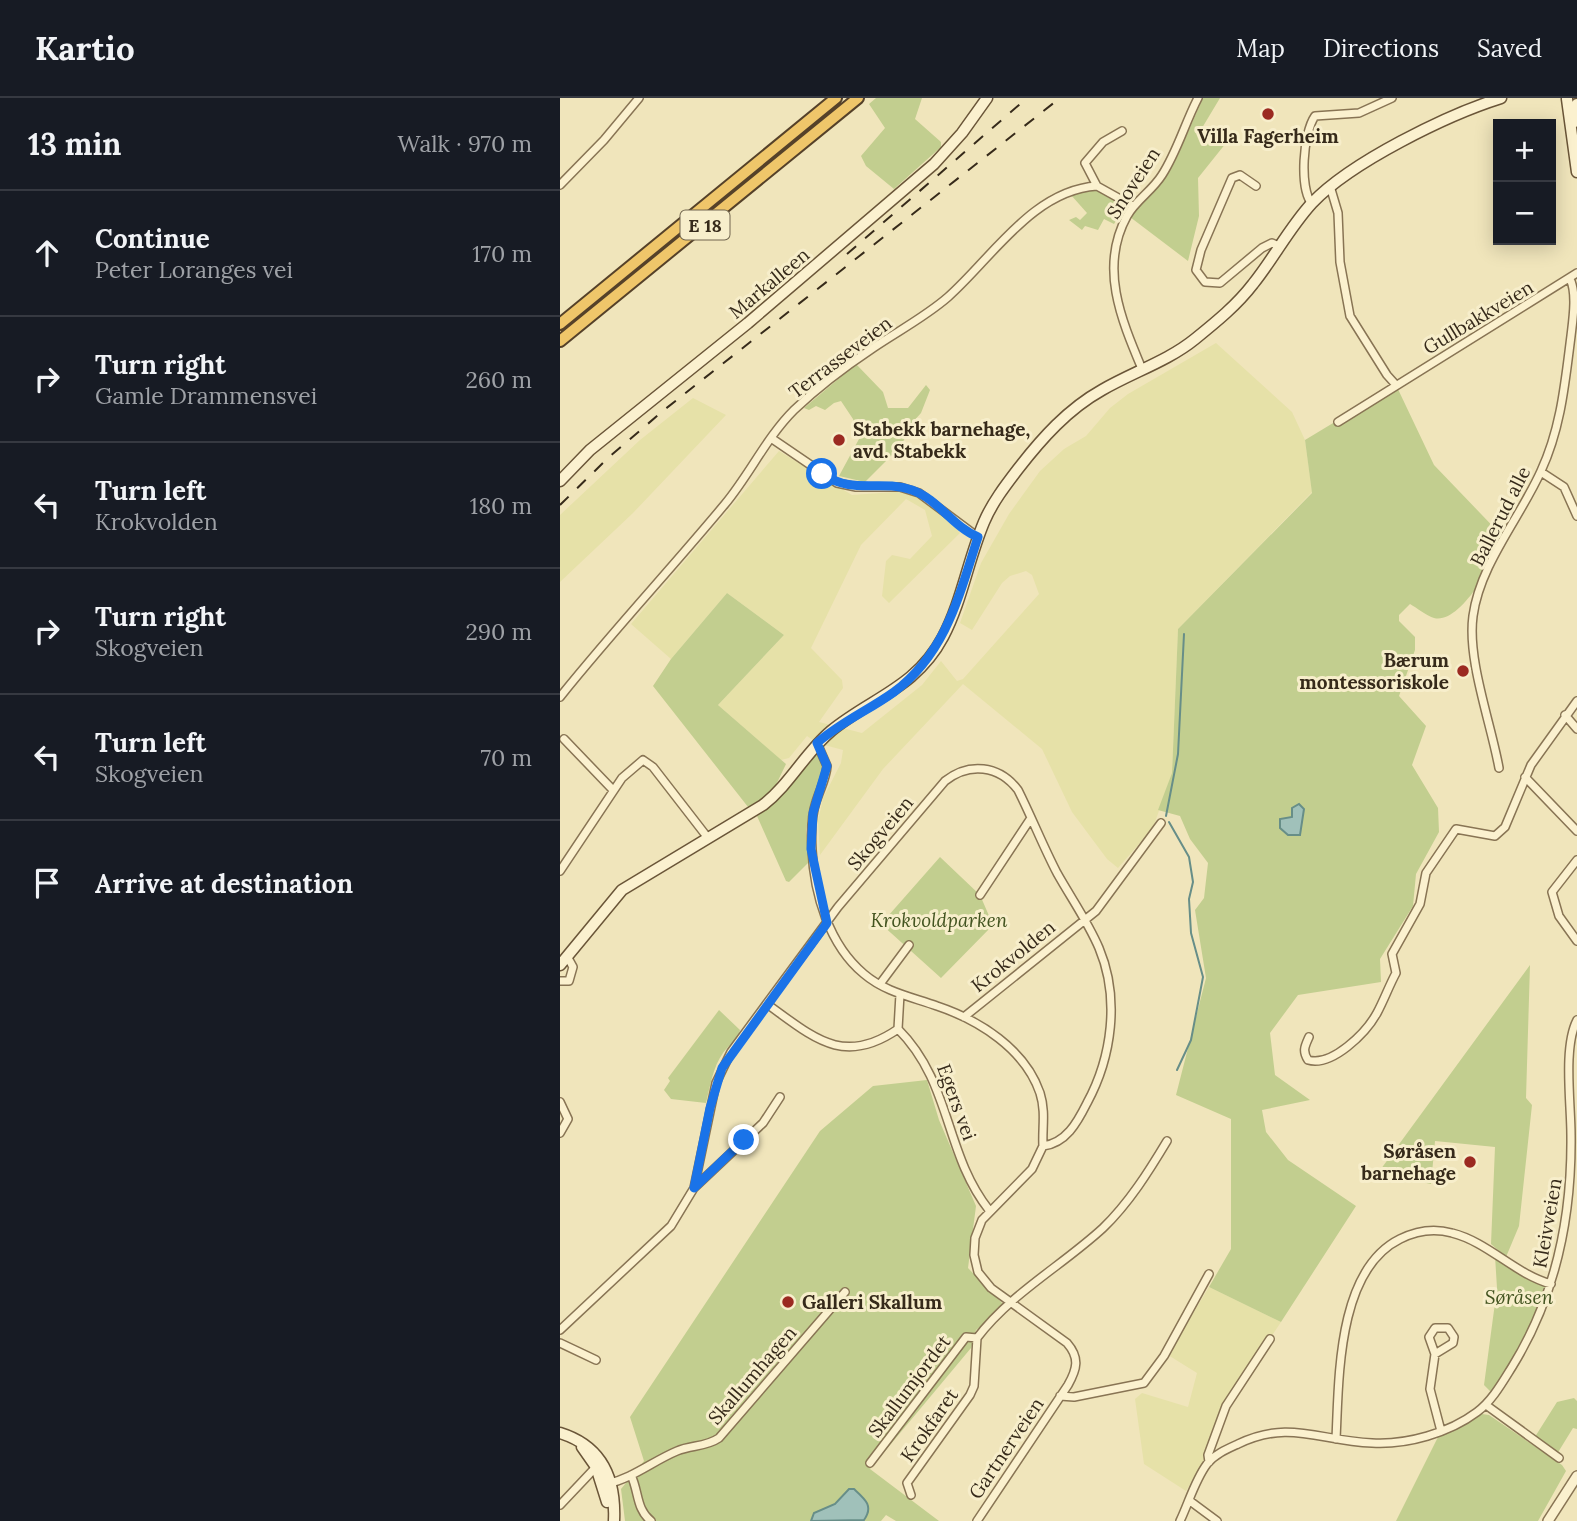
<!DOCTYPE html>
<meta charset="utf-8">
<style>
body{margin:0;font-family:Lora,serif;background:#20242c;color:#f1f3f6}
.controls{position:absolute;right:21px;top:21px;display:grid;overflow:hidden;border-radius:0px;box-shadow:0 4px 18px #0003}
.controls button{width:63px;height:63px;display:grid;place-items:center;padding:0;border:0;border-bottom:2px solid #363941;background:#171b24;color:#f1f3f6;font:35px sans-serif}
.stop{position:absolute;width:21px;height:21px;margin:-16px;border:5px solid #1a73e8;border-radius:50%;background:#fff}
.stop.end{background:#1a73e8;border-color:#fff;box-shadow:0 2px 7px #0008}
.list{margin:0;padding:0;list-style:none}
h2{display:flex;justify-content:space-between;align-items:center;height:91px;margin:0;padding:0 28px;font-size:30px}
h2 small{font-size:23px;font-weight:400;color:#9ea1a6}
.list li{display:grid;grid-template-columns:46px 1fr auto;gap:21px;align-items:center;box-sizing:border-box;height:126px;padding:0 28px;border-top:2px solid #363941}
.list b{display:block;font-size:26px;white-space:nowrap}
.list p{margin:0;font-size:23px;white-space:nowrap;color:#9ea1a6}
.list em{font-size:23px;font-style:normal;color:#9ea1a6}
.icon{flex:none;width:38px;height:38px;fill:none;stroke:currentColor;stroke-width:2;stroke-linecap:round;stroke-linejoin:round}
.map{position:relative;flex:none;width:1017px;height:1423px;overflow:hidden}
header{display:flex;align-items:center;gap:42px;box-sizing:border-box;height:98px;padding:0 35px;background:#171b24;border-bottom:2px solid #363941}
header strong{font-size:33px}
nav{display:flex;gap:38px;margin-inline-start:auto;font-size:24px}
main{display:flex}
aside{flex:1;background:#171b24}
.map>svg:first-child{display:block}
.farmland{fill:#e6e1a8}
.green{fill:#c2ce8f}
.water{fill:#a0c1ba;stroke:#678e88;stroke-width:2}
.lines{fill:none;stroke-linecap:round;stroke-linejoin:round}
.stream{stroke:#678e88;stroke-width:2}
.minor-casing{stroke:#887454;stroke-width:10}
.tertiary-casing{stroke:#887454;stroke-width:12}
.secondary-casing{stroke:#6a5538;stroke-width:13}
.trunk-casing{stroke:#554129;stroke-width:14}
.minor{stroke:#fbf1cf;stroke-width:7}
.tertiary{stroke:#fbf1cf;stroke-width:9}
.secondary{stroke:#fbf1cf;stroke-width:10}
.trunk{stroke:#efc66a;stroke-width:10}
.rail{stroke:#362a1a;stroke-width:2;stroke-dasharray:12 12;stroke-linecap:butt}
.route{stroke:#1a73e8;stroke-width:9}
.poi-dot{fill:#9b2a21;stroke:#f7eecb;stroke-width:2.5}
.labels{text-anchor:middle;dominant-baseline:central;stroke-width:6;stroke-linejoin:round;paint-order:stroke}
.shield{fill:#f7eecb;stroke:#70654f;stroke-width:2}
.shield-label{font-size:18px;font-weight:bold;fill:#362a1a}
.poi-label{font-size:19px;font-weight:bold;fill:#362a1a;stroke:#f7eecb;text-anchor:start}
.street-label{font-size:19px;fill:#362a1a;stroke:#f7eecb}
.park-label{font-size:19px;font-style:italic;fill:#435420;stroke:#f7eecb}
</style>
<header>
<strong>Kartio</strong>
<nav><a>Map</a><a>Directions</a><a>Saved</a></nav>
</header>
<main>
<aside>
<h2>13 min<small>Walk · 970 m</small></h2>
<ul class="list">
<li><svg class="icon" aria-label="ahead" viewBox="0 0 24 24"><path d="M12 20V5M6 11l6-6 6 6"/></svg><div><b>Continue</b><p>Peter Loranges vei</p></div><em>170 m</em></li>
<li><svg class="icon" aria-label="right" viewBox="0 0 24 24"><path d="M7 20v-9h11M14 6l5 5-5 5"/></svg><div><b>Turn right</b><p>Gamle Drammensvei</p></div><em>260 m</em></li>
<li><svg class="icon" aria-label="left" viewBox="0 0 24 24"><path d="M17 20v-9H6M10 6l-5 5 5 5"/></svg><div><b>Turn left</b><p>Krokvolden</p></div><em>180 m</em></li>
<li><svg class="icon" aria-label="right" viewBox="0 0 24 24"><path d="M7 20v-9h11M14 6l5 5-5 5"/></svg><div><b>Turn right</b><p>Skogveien</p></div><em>290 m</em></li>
<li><svg class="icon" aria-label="left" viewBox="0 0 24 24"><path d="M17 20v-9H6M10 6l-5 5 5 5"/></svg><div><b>Turn left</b><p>Skogveien</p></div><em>70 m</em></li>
<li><svg class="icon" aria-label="arrive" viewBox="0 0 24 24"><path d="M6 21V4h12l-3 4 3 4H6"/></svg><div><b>Arrive at destination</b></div></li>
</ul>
</aside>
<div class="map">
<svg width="1017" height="1423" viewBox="0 0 1017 1423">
<rect width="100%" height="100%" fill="#f0e5bb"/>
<path class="farmland" d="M656,245L732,314L745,342L752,394L618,531L612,675L593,730L558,770L547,761L512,714L482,651L403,586L323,671L260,757L258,723L263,700L281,665L283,652L257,645L247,638L229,660L221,662L158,607L224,537L167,495L111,561L71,526L219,353L292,397L364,392L400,435L329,505L322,498L326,463L332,457L350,461L372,438L365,412L346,401L301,447L251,550L282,582L283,590L259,624L302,635L362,587L381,563L397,583L403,581L479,496L472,477L466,473L450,478L442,485L412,532L400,525L421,465L449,416L480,373L504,351L526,338L550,310L568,296Z
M133,300L166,317L73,415L0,484V417L80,342Z
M649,1189L721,1224L677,1290L648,1357L626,1393L584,1366L575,1301L582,1295L628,1309L637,1275L608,1257Z"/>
<path class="green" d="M316,0H362L355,21L381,44V49L334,91L306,68L301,58L325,30L309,6Z
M643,0H660L642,30L666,45L638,80L639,118L628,163L570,119L600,87L617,59Z
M527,91H539L565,108L554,126L544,121L538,132L525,128L522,132L509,122L516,119L520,122L527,115L511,97Z
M296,266L323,294L328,310H348L366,287L370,292L361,315L352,325L341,348L305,384L279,378L299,341L293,321L281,303L274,305L265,312L256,308L249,312L244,310Z
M836,287L874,367L945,441C935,461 901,527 874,520C867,518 857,510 850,506L839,517V523L855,539V552L839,598L866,628L852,667L878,710L879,734L856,776L853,808L820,861L821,884L738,897L710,935L715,977L750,1002L702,1012L706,1034L728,1062L796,1108L721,1224L649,1189L671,1151V1021L616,997L646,880L635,812L644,800L648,765L630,741L620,718L598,712L612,675L618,531L752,395L745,342Z
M167,495L224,537L158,607L226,666L215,689L192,714L93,588L111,561Z
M257,645L263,670L249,712L246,732L249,764L229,784L226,783L197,718C224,698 243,677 257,645Z
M380,759L420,797L433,827L381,880L321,826Z
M970,867L966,1000L972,1007L959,1128L946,1159L931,1146L935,1049L875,1043L871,1086L818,1075Z
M159,912L180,932C178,944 169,946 163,955C153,969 150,988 146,1005L111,1001L104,992L110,983L108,980Z
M367,982L379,1022L416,1108L408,1170L446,1209L416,1232L411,1250L310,1371L379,1423H336L326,1417L321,1423H65L61,1391L84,1363L70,1319L260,1033L313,988Z
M935,1158L990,1188L969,1237L931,1294L924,1287L937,1190Z
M1014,1300L1017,1303V1331L1013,1330L997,1356L973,1342L997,1304Z
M922,1316L929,1317L1002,1367L1006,1373L978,1423H836L878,1339Z"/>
<path class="water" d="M739,706L744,711L740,737H728L720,730V721L732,719V710Z
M289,1391H294C305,1401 314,1408 304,1422L251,1423L254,1415L275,1406Z"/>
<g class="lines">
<path class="stream" d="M606,718L618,656L624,536
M609,724L629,759L633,784L629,801L631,835L643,879L631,942L617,972"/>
<g class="minor-casing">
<path id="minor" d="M0,87L44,42L79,0
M537,88L525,65L543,44L562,33
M696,88L680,77L672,80L641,152L636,172L645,184L660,185L702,150L712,145L719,148
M770,88L778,115L780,164L790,218L827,277L836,287
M752,106C739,90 743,35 755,18L799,15L832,0
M582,271C561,221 539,169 567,118C576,102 592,93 602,77C617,54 625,25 638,0
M778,324L1017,175
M211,340L277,385L296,389H340L359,395L418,439
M981,374L1004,389L1017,418
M0,599C53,533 111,471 165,406C190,376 206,340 234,312C258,289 286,268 313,250C338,233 365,219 388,199C432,160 473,92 537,88L573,108
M1005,617L1017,631
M4,641L53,692
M257,645L267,668C266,681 260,691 256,704C251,719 251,736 252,752C254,796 269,847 304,876C325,894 352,899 377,908C419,922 465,951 480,995C486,1014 482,1030 483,1048
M939,670C931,625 907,562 913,518C920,466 960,420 981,373C1001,330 1005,285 1011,238C1013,221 1017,195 1010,181
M965,679L1017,733
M1017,762L992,794L999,818L1017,843
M0,773L62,680L83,662L93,669L148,740
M420,797L471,720
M0,883H9L13,869L8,860
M320,886L349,847
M207,906C253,939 283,969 338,931
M404,919L536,813L601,725
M338,931C392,985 384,1055 429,1112
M338,931L340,896
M749,939C745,948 742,953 748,962C772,969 806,935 817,915C824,902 829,888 836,875L832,856L860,806L866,775L896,731L935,738L945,729L971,667L1017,603
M0,1004L8,1021L0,1035
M135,1089L203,1025L220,999
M0,1232L111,1128L134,1090L156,985L171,954L278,809L385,683C409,664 439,667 458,692C472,720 483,748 497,775C511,800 528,824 539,850C560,900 552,959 527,1005C517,1025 506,1045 483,1048L472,1071L422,1122L415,1140L414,1157L418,1174L431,1190L507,1245C520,1260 517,1271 508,1287L417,1423
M0,1245L36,1262
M875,1256L893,1245L894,1239L888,1230H875L869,1239L875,1256L870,1291L881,1333
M500,1298L514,1299L584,1285L604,1258L649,1176
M926,1307L999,1360
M776,1341C779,1281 777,1172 840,1141C856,1133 874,1130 892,1135C928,1144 955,1176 991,1186
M649,1364L648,1357L666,1308L710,1241
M310,1365L406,1239L417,1240
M71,1377C79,1394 76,1411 91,1423
M47,1386C73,1380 93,1363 117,1353C131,1347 146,1349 159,1340L285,1194
M351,1397L347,1385L410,1297L414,1288L417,1240C450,1196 503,1167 543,1130C569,1105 589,1073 607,1043
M630,1403L657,1423
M0,1407L36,1369
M620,1423C629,1404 635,1382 647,1366C655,1356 667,1351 678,1346C730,1321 759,1343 812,1345C847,1347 889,1335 917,1314C932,1303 942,1285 952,1269C996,1198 1012,1119 1011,1037C1011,1005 1003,949 1017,922"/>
</g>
<g class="tertiary-casing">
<path id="tertiary" d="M988,1423L1017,1378"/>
</g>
<g class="secondary-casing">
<path id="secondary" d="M1007,1L1017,74
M1013,25L1017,6
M0,383L30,352L188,225L374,66L402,35L427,0
M0,867L62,792L203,707C230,686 245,655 271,633C311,600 356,590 383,539C402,503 408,462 424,424C432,405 445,388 458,371C482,340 508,311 542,292C573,274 608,263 635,241C656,224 677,207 693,186C714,160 729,130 752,105C791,64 887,17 941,0
M0,1335C42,1348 56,1380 54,1423
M22,1349L36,1369L47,1404"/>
</g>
<g class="trunk-casing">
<path id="trunk" d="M0,226L276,0
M0,243L298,0"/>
</g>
<use href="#minor" class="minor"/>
<use href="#tertiary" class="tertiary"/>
<use href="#secondary" class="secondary"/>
<use href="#trunk" class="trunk"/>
<path class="rail" d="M287,156L467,0
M0,407L48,360L104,312L500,0"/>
</g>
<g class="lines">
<path class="route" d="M184,1042L134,1090L150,1010L162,970L267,825L251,751L253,715L267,668L257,645C281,624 309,612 334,594C386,555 399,498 418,439C393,429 378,401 352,392C319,381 294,397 262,376"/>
</g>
<g class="poi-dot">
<circle cx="708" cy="16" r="7"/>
<circle cx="279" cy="342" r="7"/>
<circle cx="903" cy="573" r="7"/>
<circle cx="910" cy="1064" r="7"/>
<circle cx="228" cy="1204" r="7"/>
</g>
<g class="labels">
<rect class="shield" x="120.5" y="112.5" width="49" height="29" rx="5"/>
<g class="shield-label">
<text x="145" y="127">E 18</text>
</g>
<g class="poi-label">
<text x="708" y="38" text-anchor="middle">Villa Fagerheim</text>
<text x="293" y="331">Stabekk barnehage,<tspan x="293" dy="22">avd. Stabekk</tspan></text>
<text x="889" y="562" text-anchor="end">Bærum<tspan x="889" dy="22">montessoriskole</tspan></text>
<text x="896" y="1053" text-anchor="end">Søråsen<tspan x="896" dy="22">barnehage</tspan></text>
<text x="242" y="1204">Galleri Skallum</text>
</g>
<g class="street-label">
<text transform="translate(573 85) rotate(-57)">Snoveien</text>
<text transform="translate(209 185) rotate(-40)">Markalleen</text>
<text transform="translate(918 219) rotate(-31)">Gullbakkveien</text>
<text transform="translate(280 259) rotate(-37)">Terrasseveien</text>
<text transform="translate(940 418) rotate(-63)">Ballerud alle</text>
<text transform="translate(320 735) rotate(-50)">Skogveien</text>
<text transform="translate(453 858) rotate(-39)">Krokvolden</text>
<text transform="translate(397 1004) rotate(70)">Egers vei</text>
<text transform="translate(987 1125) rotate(-80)">Kleivveien</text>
<text transform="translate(192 1277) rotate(-49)">Skallumhagen</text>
<text transform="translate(349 1288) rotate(-53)">Skallumjordet</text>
<text transform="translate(369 1327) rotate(-55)">Krokfaret</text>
<text transform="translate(446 1350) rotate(-56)">Gartnerveien</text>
</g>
<g class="park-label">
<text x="379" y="822">Krokvoldparken</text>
<text x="959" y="1199">Søråsen</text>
</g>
</g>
</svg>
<div class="controls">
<button>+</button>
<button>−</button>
</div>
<div class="stop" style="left:262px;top:376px"></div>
<div class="stop end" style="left:184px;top:1042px"></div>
</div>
</main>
